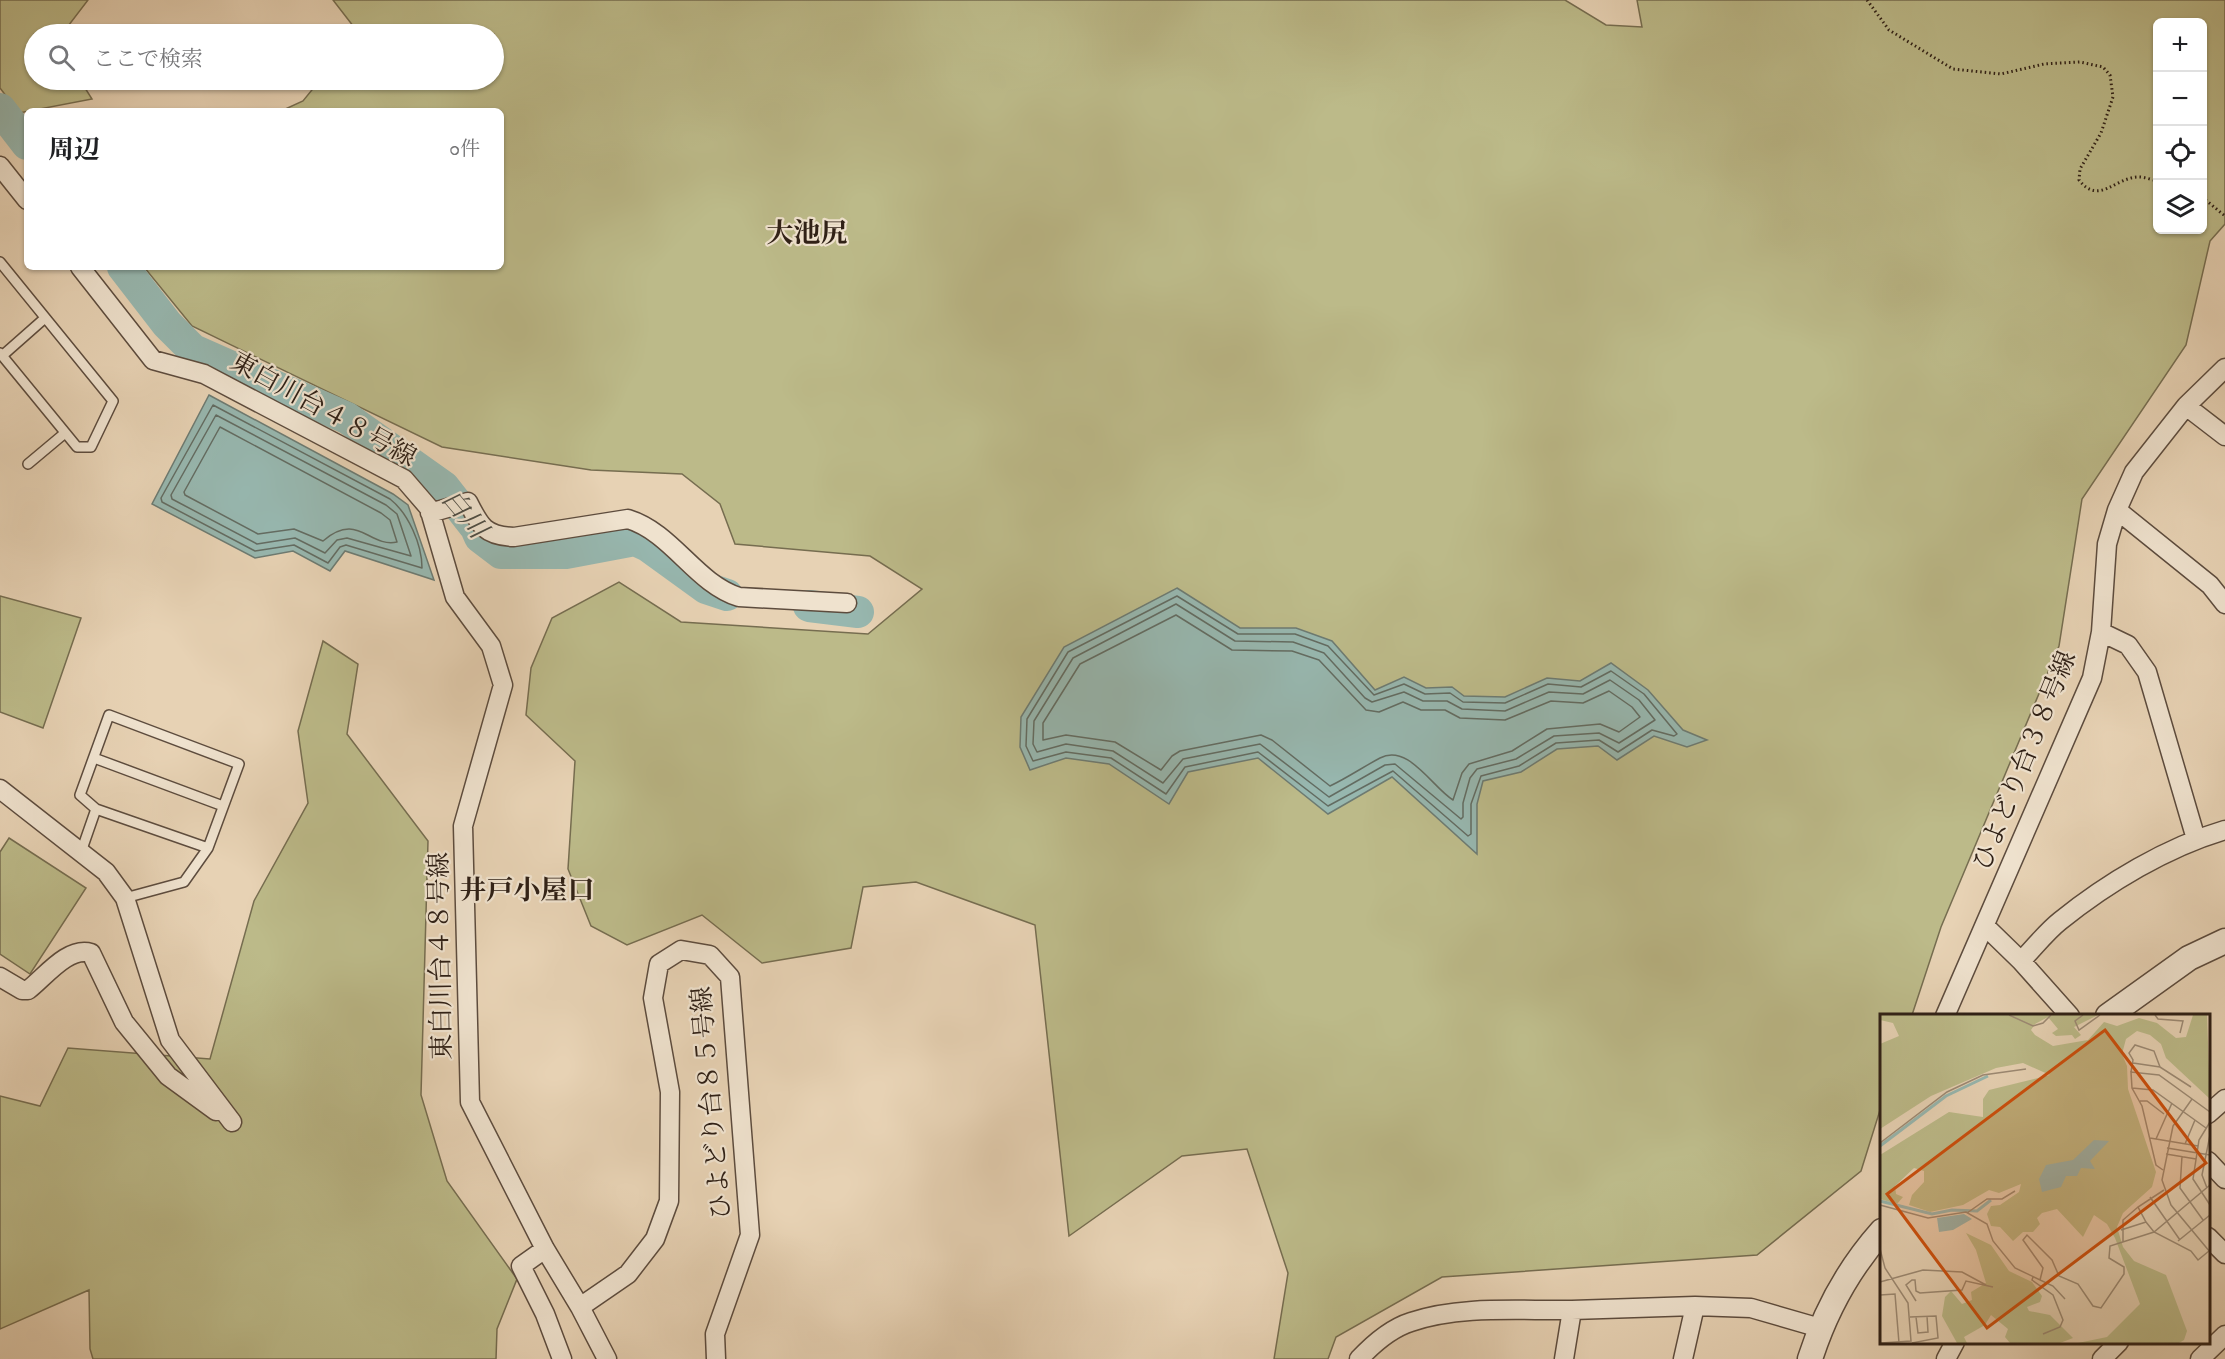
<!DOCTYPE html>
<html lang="ja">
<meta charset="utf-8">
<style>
body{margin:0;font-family:"IM FELL DW Pica","Noto Serif JP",serif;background:#f2f2f2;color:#202124}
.controls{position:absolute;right:18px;top:18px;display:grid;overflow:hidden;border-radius:9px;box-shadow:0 2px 4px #0004}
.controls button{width:54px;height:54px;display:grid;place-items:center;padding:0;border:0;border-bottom:2px solid #e0e0e0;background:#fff;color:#202124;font:30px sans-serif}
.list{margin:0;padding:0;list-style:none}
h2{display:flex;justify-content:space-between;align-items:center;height:78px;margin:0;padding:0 24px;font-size:26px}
h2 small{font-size:20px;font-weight:400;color:#757577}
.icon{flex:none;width:33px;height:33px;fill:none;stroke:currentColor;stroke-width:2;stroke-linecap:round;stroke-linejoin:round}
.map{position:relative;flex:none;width:2225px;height:1359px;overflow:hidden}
.search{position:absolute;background:#fff;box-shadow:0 2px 4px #0004;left:24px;top:24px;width:480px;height:66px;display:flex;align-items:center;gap:15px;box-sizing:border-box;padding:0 21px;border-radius:33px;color:#757577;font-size:22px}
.panel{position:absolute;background:#fff;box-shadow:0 2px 4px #0004;left:24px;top:108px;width:480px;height:162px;border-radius:9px}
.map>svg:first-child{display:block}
.green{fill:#bcba89;stroke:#766d50;stroke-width:1.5;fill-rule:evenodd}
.water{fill:#97b7af;stroke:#6d7b72;stroke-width:1.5}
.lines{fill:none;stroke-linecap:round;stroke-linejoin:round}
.shore{stroke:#636c62;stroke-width:1.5}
.river{stroke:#97b7af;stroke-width:32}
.service-casing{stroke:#5d4c3e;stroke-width:12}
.minor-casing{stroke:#5d4c3e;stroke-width:21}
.tertiary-casing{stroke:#5d4c3e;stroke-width:27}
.path{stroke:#2f2016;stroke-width:3;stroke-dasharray:1.5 3;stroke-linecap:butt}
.service{stroke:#efe2ce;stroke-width:9}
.minor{stroke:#efe2ce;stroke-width:18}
.tertiary{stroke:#efe2ce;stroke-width:24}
.labels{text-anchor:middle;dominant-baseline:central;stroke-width:4.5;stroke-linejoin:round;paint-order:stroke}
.street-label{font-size:26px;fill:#2f2016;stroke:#efe2ce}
.neighbourhood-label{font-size:27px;font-weight:bold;fill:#2f2016;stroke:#efe2ce}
.water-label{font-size:27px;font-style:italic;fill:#4e4d44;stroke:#efe2ce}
.inset-river{fill:none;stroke:#97b7af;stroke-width:3}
.inset-road{fill:none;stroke:#9d8b75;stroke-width:1.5}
.view{fill:#cc500e;fill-opacity:0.15;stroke:#cc500e;stroke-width:3}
.inset-edge{fill:none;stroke:#2f2016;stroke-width:3}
</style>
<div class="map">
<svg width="2225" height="1359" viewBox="0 0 2225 1359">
<rect width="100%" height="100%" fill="#e7d2b4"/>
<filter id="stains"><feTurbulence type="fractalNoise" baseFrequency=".00333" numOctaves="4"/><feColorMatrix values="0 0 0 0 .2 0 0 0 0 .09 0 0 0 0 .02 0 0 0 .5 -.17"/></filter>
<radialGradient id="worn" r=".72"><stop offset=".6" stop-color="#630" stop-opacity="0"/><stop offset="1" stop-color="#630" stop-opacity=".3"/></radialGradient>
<path class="green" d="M0,0H88L62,34H34V80H80L92,99L19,113L0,88Z
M333,0H1565L1606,25L1642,27L1637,0H2225V224L2210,241L2186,345L2082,499L2059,646L1941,927L1912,1015L1882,1016L1881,1107L1861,1171L1757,1255L1442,1277L1336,1337L1328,1359H1274L1288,1273L1247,1149L1182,1156L1069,1236L1035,925L916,882L863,887L851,948L762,963L702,915L627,945L591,926L568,869L575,761L526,715L531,668L552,618L619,582L681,622L868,634L922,589L870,556L735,544L720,504L682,474L591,470L442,447L192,326L144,267H501V111H281L303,101L320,80H494V34H354L357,31ZM2158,22H2202V230H2158Z
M0,596L81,618L43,728L0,712Z
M323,641L358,664L347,734L428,841L421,1095L447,1181L517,1279L497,1329L496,1359H93L90,1349L89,1290L0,1329V1096L40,1106L68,1048L210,1059L254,901L308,803L298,731Z
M9,838L86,888L30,974L0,954V852Z"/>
<path class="water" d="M209,395L393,494L408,505L434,580L345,551L330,571L293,551L255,558L152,504Z
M1177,588L1240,628H1296L1332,641L1375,690L1404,677L1426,688L1452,687L1464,696L1505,697L1547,678L1580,681L1611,663L1648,690L1683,730L1707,740L1687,747L1654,736L1617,760L1598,746L1557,749L1521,772L1483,781L1477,804V854L1392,777L1328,814L1258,758L1188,772L1169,804L1109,764L1066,758L1030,770L1020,747L1021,717L1064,647Z"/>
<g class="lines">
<path class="shore" d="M213,405L390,499C408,513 422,544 422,568L346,545L340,547L328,563L294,545L255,551L162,502L161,498Z
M216,415L386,505L397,514L411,556L347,538L337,540L325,553L295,538L257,544L172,499L171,495Z
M220,427L381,513L390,520L397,542C369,548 358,511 323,541L294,529L258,534L185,495L184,492Z
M1177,596L1238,634H1295L1328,646L1374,695L1404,684L1425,694L1450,693L1463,702L1505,703L1548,684L1581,687L1611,671L1644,694L1677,734L1674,736L1652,730L1618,752L1599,740L1556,743L1519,766L1481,776L1471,804V834L1468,836L1393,771L1328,806L1258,752L1185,767L1166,794L1111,758L1066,752L1033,761L1026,746L1027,719L1068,652Z
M1176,604L1235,641L1293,642L1324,653L1365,698L1372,702L1404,692L1423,701H1447L1462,709L1505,711L1549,692L1583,694L1610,680L1639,700L1655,720L1619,743L1599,733L1554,736L1516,759L1477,769L1470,778L1463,803V817L1461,819L1395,764L1385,765L1329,797L1260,744L1183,759L1163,783L1113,751L1066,744L1037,752L1033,744L1034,721L1073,658Z
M1176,615L1232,650L1292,651L1319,660L1366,710L1379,712L1403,702L1421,710H1445L1460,718L1505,720L1551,701L1583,703L1609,691L1632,707L1640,717L1619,732L1600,724L1547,729L1512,751L1469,764L1462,773L1453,800C1432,787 1408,743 1380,758C1363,767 1347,778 1330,786L1272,740L1261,735L1180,751L1172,756L1161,770L1115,742L1066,735L1043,740V723L1080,664Z"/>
<path class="river" d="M0,109L27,144
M123,267L167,324L193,350L347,418L444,487L476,528L480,537L501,553H566L635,540L648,546L706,588L727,595
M809,606L858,612"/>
<g class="service-casing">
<path id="service" d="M0,262L113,401L91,447H77L0,353
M2,356L45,318
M28,464L65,433
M94,758L223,806
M81,852L96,809
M125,898L184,882L208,848L239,764L109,715L80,795L96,809L208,848"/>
</g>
<g class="minor-casing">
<path id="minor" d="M0,166L27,200
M80,267L153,360L204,374L404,479L429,508L455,597L491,646L503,685L463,826L470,1102L545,1249L580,1307L607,1359
M2186,406L2225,368
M2117,510L2210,585L2225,604
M430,513L468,502C480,526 485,536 514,537L628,519C673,533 695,583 739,597L847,603
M2101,632L2128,645L2147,672L2196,839
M0,789L106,872L125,898L170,1040L232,1122
M1985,926L2021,961L2070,1016
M2021,961C2034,948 2046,932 2060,921C2107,883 2167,847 2225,830
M0,977L22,990H28C45,977 68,946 91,953L124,1022L168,1076L216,1111
M1945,1016L2092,678L2101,632L2107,544L2117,510L2134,472L2186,406L2225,436
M2208,1114L2225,1099
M2208,1161L2225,1179
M2208,1237L2225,1254
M545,1249L521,1266L545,1314L562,1359
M580,1307L628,1274L655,1239L669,1201L670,1092L653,998L659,964L681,950L710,955L730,977L750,1235L715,1334L716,1359
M1359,1359C1373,1344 1392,1328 1411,1322C1461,1305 1521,1311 1572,1310
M1564,1359L1572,1310L1695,1306L1751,1308L1820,1328
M1683,1359L1695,1306
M1946,1359L1955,1342
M2102,1359L2119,1342
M2200,1359L2225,1335"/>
</g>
<g class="tertiary-casing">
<path id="tertiary" d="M2108,1016L2189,958L2225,941
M1810,1359C1825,1312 1849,1268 1882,1231"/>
</g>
<path class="path" d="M1867,0L1889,30L1953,69L2001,74L2044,64L2080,62L2103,67L2110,75L2113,97L2101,133L2080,169L2079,180C2099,206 2115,177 2139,177C2145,177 2152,180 2158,181
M2202,197L2225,216"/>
<use href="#service" class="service"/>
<use href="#minor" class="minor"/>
<use href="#tertiary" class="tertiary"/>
</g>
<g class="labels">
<g class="street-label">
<text transform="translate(323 410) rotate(29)">東白川台４８号線</text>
<text transform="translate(2025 761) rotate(-68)">ひよどり台３８号線</text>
<text transform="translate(441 956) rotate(-91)">東白川台４８号線</text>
<text transform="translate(712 1103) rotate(-95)">ひよどり台８５号線</text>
</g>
<g class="neighbourhood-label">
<text x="807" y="234">大池尻</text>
<text x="527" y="891">井戸小屋口</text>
</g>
<g class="water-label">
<text transform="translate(464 514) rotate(50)">白川</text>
</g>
</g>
<g transform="translate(1880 1014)">
<rect width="330" height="330" fill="#e7d2b4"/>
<path d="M0,1H218L194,13L201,21L195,25L192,21L176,22L172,19L178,15L168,3L155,10L151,16L155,21L173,32L208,26L224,8L237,12L259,4L277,9L296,24L306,23L313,1H327L330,85L286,44L281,30L270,21L257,17L246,25L242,40L247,52L248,75L276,158L272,173L243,199L237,213L243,233L254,247L286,261L307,317L304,326L299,329H198L227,323L260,290L235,224L227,210L214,201L203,223L177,195L162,199L157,204L160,210L153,218H143L133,227L120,213L111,212L107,200L111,192L120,191L139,178L141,170L119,179L109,176L83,191L50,198L29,191L32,181L44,168V157L34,154L15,172L16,180L23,183L17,190L0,185V141L69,98L103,103V85L109,76L170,61L143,49L116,54L51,82L0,115V30L19,22L13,9L0,6ZM86,219L111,231L129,257L152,268L162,282L160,288L147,293L149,297L170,301L193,324L180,329H130L125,323L128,315L111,301L105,311L84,323L87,329H77L62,302L65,283L71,277L82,290L92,286L91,278L106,269L96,236Z" fill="#bcba89"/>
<path d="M214,126L229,127L210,147L215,155L201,154L197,162H186L181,173L162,178L159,165L166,151L193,146ZM84,200L92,205L73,216L59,218L57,204Z" fill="#97b7af"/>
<path class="inset-river" d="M0,132L66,82L108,62M0,187L52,200L72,196L97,197L111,186"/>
<path class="inset-road" d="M129,1L153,12L163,9L171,1M203,1L195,7L199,16L220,1M275,1L278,5L303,7L300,19M253,49L280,53L311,73M251,58L253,46L249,39L255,31L274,37L280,53M252,74L273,76L326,114M312,85L293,112L282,166L291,191L330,238M260,87H267L284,100M330,108L319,126L313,165L330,191M270,124L318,132M276,125L292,89M0,129L67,78L103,61L146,55M305,130L315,106M287,134L330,141M286,140L316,145M302,142L300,174L323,206M283,156L276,151L262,92L252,74L251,58L279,61L330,98M327,174L322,161L330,121M284,176L258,193L266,208L274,218L311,237L318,246L329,237M270,183L300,226M0,191L48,204L86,198L107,210L113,227L135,254L173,272L185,285M87,199L107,185H122L135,177M241,216L266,208M298,227L330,201M243,228V206L258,193M0,235L5,254L28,289L31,327L1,329M153,263L152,266L173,281L183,306L180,313L163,320M160,266L163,254L143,226L147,221L172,246L179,262L198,270L213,292L221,294L244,260V253L229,244L230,232L274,218L330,171M0,268L43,256L82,258L106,271M0,281L15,280L19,329M36,287L26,271L32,266H35L36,277L40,279L82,276L86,267L113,273M30,303L56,302L58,324L32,329M36,303L38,319L48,318L47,302"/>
<path class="view" d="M225,16L326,149L107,314L7,180Z"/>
<rect width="330" height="330" class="inset-edge"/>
</g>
<rect width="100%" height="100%" filter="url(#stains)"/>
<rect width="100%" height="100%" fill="url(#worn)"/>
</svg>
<div class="controls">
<button>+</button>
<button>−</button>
<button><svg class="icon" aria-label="locate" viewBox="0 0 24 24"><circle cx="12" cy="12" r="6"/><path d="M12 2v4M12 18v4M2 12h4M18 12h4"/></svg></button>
<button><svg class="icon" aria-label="layers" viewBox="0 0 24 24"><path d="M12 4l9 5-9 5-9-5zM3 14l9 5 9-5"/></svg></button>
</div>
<div class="search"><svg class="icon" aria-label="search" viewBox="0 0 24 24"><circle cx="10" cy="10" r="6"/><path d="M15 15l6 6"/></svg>ここで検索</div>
<section class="panel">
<h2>周辺<small>0件</small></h2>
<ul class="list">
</ul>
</section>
</div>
